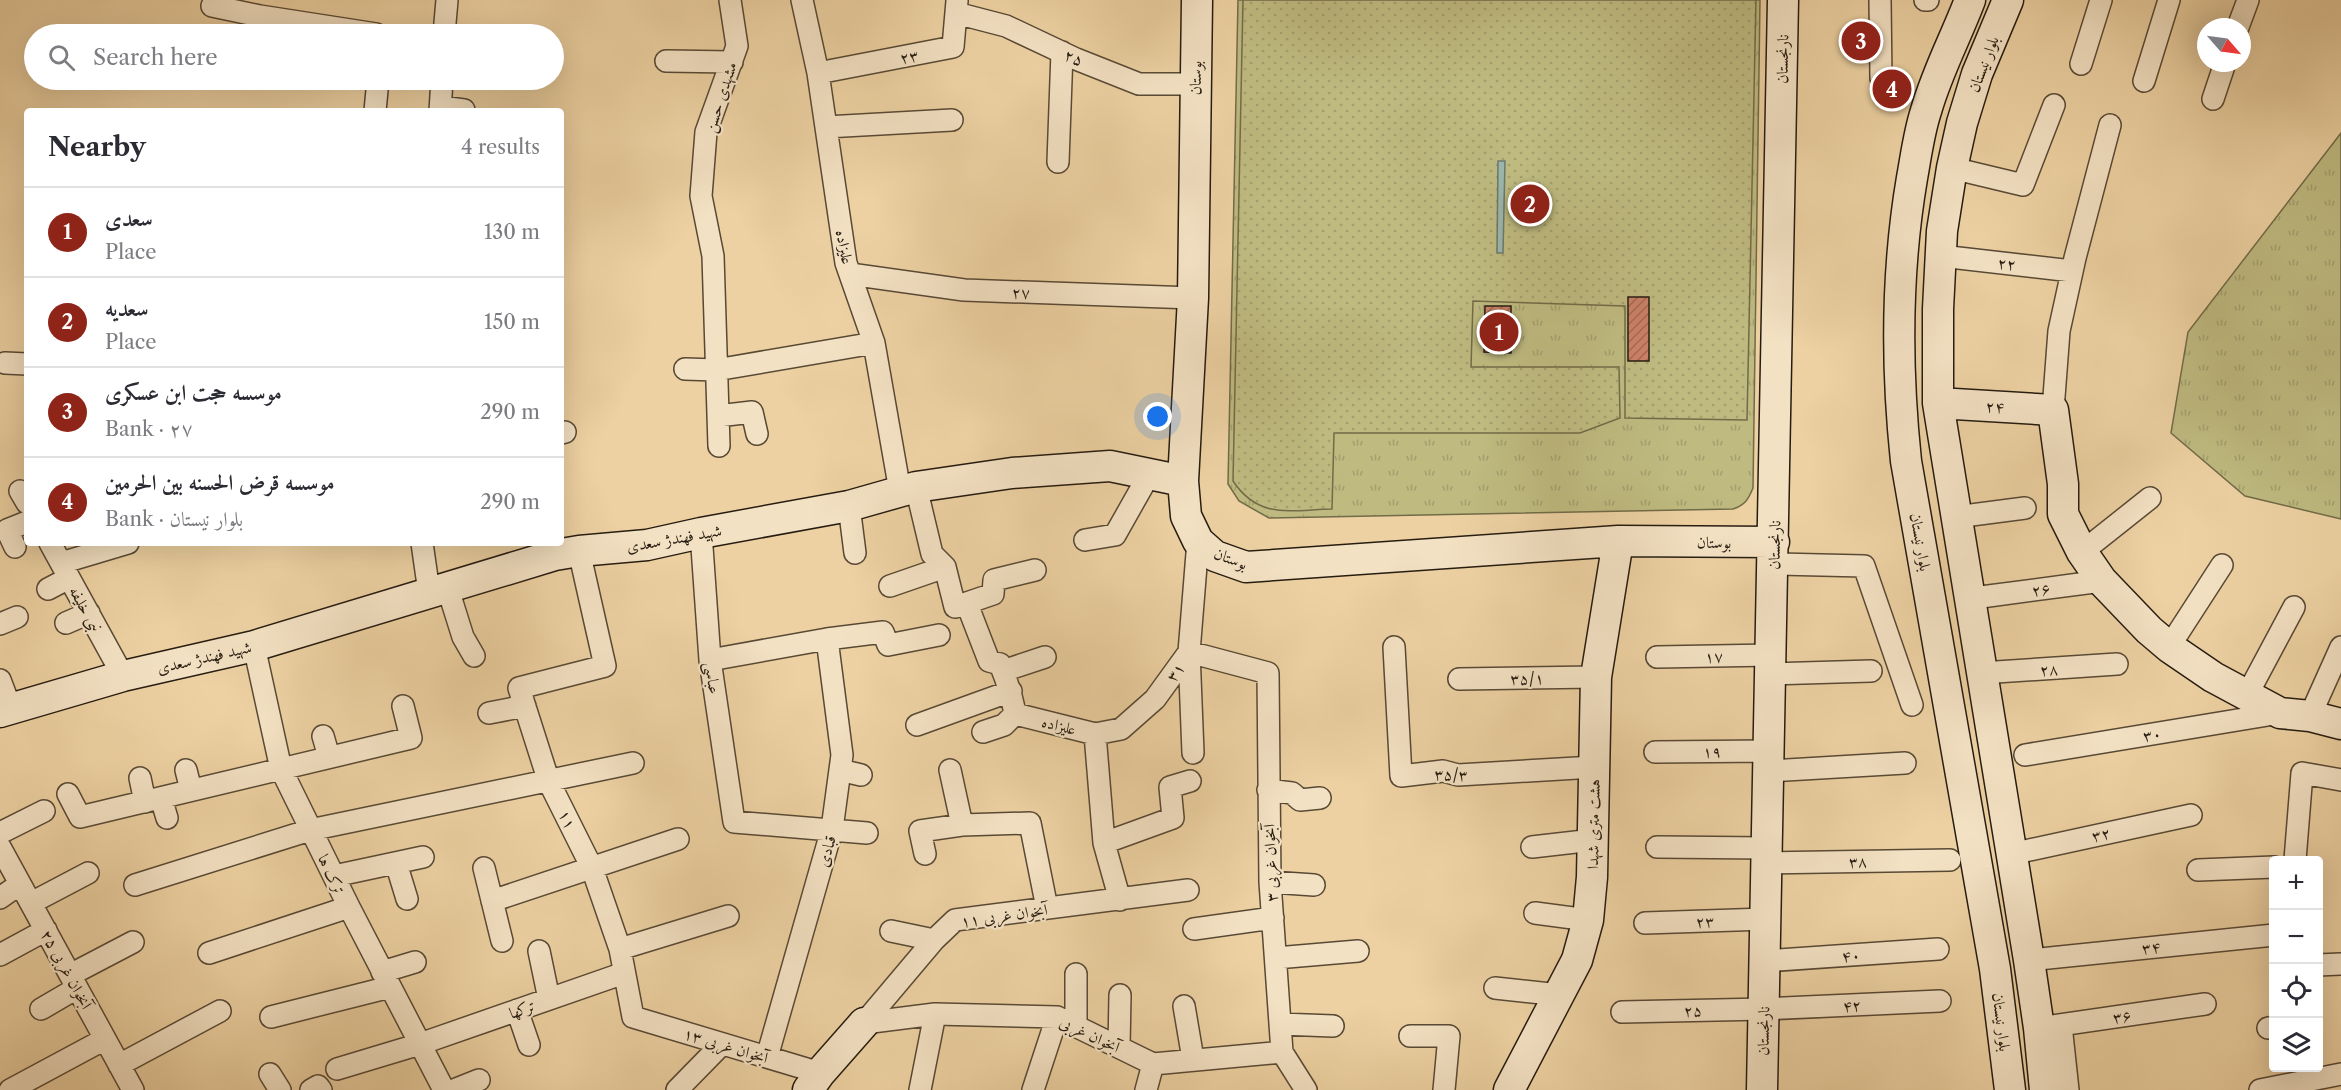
<!DOCTYPE html>
<meta charset="utf-8">
<style>
body{margin:0;font-family:"Libre Caslon Text",Amiri,serif;background:#f7f7f7;color:#2b2b33}
.controls{position:absolute;right:18px;bottom:18px;display:grid;overflow:hidden;border-radius:6px;box-shadow:0 6px 24px #0002}
.controls button{width:54px;height:54px;display:grid;place-items:center;padding:0;border:0;border-bottom:2px solid #e1e1e2;background:#fff;color:#2b2b33;font:30px sans-serif}
.compass{position:absolute;left:2197px;top:18px;width:54px;height:54px;border-radius:50%;background:#fff;box-shadow:0 6px 24px #0002;rotate:118deg}
.you{position:absolute;left:1158px;top:417px;width:21px;height:21px;margin:-15px;border:4px solid #fff;border-radius:50%;background:#1a73e8;box-shadow:0 0 0 9px #1a73e833}
.badge{display:grid;place-items:center;width:39px;height:39px;border-radius:50%;background:#8f2418;color:#fff;font-size:20px;font-weight:700}
.pin{position:absolute;translate:-50% -50%;border:3px solid #fff;box-shadow:0 2px 6px #0006}
.list{margin:0;padding:0;list-style:none}
h2{display:flex;justify-content:space-between;align-items:center;height:78px;margin:0;padding:0 24px;font-size:26px}
h2 small{font-size:20px;font-weight:400;color:#7c7c81}
.list li{display:grid;grid-template-columns:39px 1fr auto;gap:18px;align-items:center;box-sizing:border-box;height:90px;padding:0 24px;border-top:2px solid #e1e1e2}
.list b{display:block;font-size:22px;white-space:nowrap}
.list p{margin:0;font-size:20px;white-space:nowrap;color:#7c7c81}
.list em{font-size:20px;font-style:normal;color:#7c7c81}
.icon{flex:none;width:33px;height:33px;fill:none;stroke:currentColor;stroke-width:2;stroke-linecap:round;stroke-linejoin:round}
.map{position:relative;flex:none;width:2341px;height:1090px;overflow:hidden}
.search{position:absolute;background:#fff;box-shadow:0 6px 24px #0002;left:24px;top:24px;width:540px;height:66px;display:flex;align-items:center;gap:15px;box-sizing:border-box;padding:0 21px;border-radius:33px;color:#7c7c81;font-size:22px}
.panel{position:absolute;background:#fff;box-shadow:0 6px 24px #0002;left:24px;top:108px;width:540px;height:438px;border-radius:6px}
.map>svg:first-child{display:block}
.grass{fill:url(#grass-tufts);stroke:#726b48;stroke-width:1.5}
.garden{fill:url(#garden-dots);stroke:#726b48;stroke-width:1.5}
.water{fill:#9ab6ac;stroke:#6c786e;stroke-width:1.5}
.building{fill:url(#building-hatch);stroke:#261c11;stroke-width:1.5}
.lines{fill:none;stroke-linecap:round;stroke-linejoin:round}
.street-casing{stroke:#584935;stroke-width:24}
.secondary-casing{stroke:#261c11;stroke-width:33}
.street{stroke:#f3e1c3;stroke-width:21}
.secondary{stroke:#f3e1c3;stroke-width:30}
.labels{text-anchor:middle;dominant-baseline:central;stroke-width:4.5;stroke-linejoin:round;paint-order:stroke}
.street-label{font-size:16px;fill:#261c11;stroke:#f3e1c3}
</style>
<div class="map">
<svg width="2341" height="1090" viewBox="0 0 2341 1090">
<defs>
<pattern id="grass-tufts" width="24" height="20" patternUnits="userSpaceOnUse" patternTransform="scale(1.5)"><rect width="24" height="20" fill="#beba80"/><path d="M3 7l-1-3M5 7V3M7 7l1-3M15 17l-1-3M17 17v-4M19 17l1-3" fill="none" stroke="#a39f6e"/></pattern>
<pattern id="garden-dots" width="8" height="8" patternUnits="userSpaceOnUse" patternTransform="scale(1.5)"><rect width="8" height="8" fill="#beba80"/><path d="M2 2h.1M6 6h.1" fill="none" stroke="#a39f6e" stroke-width="1.8" stroke-linecap="round"/></pattern>
<pattern id="building-hatch" width="6" height="6" patternUnits="userSpaceOnUse" patternTransform="scale(1.5)"><rect width="6" height="6" fill="#cb8167"/><path d="M-1 1l2-2M0 6l6-6M5 7l2-2" fill="none" stroke="#a56953"/></pattern>
</defs>
<rect width="100%" height="100%" fill="#edd1a2"/>
<filter id="stains"><feTurbulence type="fractalNoise" baseFrequency=".00333" numOctaves="4"/><feColorMatrix values="0 0 0 0 .2 0 0 0 0 .09 0 0 0 0 .02 0 0 0 .5 -.17"/></filter>
<radialGradient id="worn" r=".72"><stop offset=".6" stop-color="#630" stop-opacity="0"/><stop offset="1" stop-color="#630" stop-opacity=".3"/></radialGradient>
<path class="grass" d="M1238,0H1760L1753,488C1748,500 1745,505 1733,509L1269,518L1239,501L1228,484Z
M2341,133V519L2245,496L2171,433L2188,332Z"/>
<path class="garden" d="M1243,0H1756L1747,420L1625,418V306L1473,301L1471,367H1619L1620,418L1580,433H1334L1332,509C1291,510 1259,520 1233,481Z"/>
<path class="water" d="M1498,161H1505L1503,253H1497Z"/>
<path class="building" d="M1628,297H1649V361H1628Z
M1485,306H1511V353L1484,352Z"/>
<g class="lines">
<g class="street-casing">
<path id="street" d="M802,0L818,73L846,263L874,343L900,491
M1880,0L1881,78
M1925,0H1928
M212,6L260,16L376,34
M956,13L1006,26L1076,59L1139,84H1195
M2238,27L2248,0
M444,34L447,0
M666,61L732,62
M2081,64L2101,0
M818,73L953,47L957,1
M2144,81L2169,0
M2213,99L2225,63
M441,107L464,110
M375,111L378,80
M440,111L442,80
M826,127L952,120
M1058,162L1062,52
M1952,168L2023,185L2054,105
M1941,256L2072,271
M850,274L964,290L1193,298
M5,363L27,364
M685,369L716,370L874,343
M2053,410L2059,331L2075,258L2110,125
M718,416L752,412L757,434
M561,433L565,432
M719,446L713,256L701,196L706,132L737,46L730,0
M916,487L932,554L945,567L955,607L993,594L994,580L1035,570
M20,491L27,503
M849,506L855,553
M1956,517L2025,508
M701,533L710,660L734,822L867,833
M1085,540L1115,535L1150,473
M50,543L123,676
M422,543L429,592
M15,547L7,530L27,522
M579,551L605,666L519,688L549,782L592,868L620,949L633,1017L820,1073
M2082,552L2150,498
M61,563L128,543
M1773,564L1864,566L1912,705
M447,586L463,637L474,656
M890,586L945,567
M48,589L69,578
M1981,597L2102,581
M967,604L989,661L1000,664C1007,681 1012,696 1015,714L1095,734L1121,729L1155,699L1189,652L1268,673L1270,882L1282,1052
M66,623L89,613
M0,624L17,617
M254,646L281,769L349,907L444,1090
M1394,647L1401,776L1443,771L1458,775L1594,767
M2169,647L2222,565
M1657,657L1771,655
M710,660L827,639L883,632L888,645L939,635
M1003,671L1045,657
M1981,673L2117,664
M1771,674L1871,671
M1459,679L1596,677
M0,680L11,709
M2247,695L2294,607
M489,713L525,706
M2310,716L2341,647
M917,725L1011,691
M983,732L1004,725L1015,714
M1095,734L1104,843L1120,900
M323,736L329,757
M1655,752L1769,751
M1193,753L1189,652L1198,541
M2025,755L2280,713
M186,770L191,790
M840,770L861,775
M950,770L962,825
M1769,771L1905,763
M140,778L145,802
M1268,790L1292,793L1300,800L1320,798
M68,794L80,817L411,738L403,706
M161,798L167,818
M0,833L44,811
M1104,843L1173,818L1170,787L1190,781
M0,847L133,1090
M1532,847L1593,840
M1657,847L1767,848
M925,854L920,831L962,825L1030,823L1047,908
M2011,854L2191,815
M2295,860L2302,773L2341,780
M396,863L407,899
M1767,863L1950,860
M484,868L502,941
M2198,870L2274,867
M334,876L423,857
M1270,882L1314,885
M135,885L310,830L633,763
M0,898L20,884
M492,901L678,839
M31,903L88,873
M1535,913L1588,920
M1645,923L1766,919
M1194,929L1273,918
M891,931L934,940
M620,949L728,916
M539,951L549,999
M209,953L349,907
M0,955L46,930
M1276,958L1358,951
M2029,960L2274,935
M1765,961L1938,949
M2318,965L2341,964
M382,972L415,962
M1076,974V1026
M70,975L133,942
M1495,988L1560,995
M1184,1006L1193,1059
M41,1009L77,988
M517,1010L529,1045
M1622,1012L1764,1009L1940,1001
M271,1017L390,987
M864,1023L935,1014L1057,1017L1153,1064L1282,1052L1306,1090
M864,1023L934,940L955,920L1188,890
M1280,1024L1333,1026
M2061,1025L2068,1090
M2039,1028L2205,1004
M2268,1028L2274,1027
M1410,1036H1449L1444,1090
M1119,1047L1120,995
M767,1057L832,829L842,755L827,639
M119,1065L220,1011
M337,1069L420,1044L624,973
M270,1074L280,1090
M10,1090L105,1039
M311,1090L318,1086L321,1090
M454,1090L479,1080
M677,1090L722,1044
M920,1090L935,1014
M1033,1090L1057,1017
M1146,1090L1153,1064
M2260,1090L2341,1074"/>
</g>
<g class="secondary-casing">
<path id="secondary" d="M1197,0L1193,298L1183,481L1186,516L1198,541L1215,556L1246,567L1618,541L1774,542
M1970,0C1956,37 1937,72 1926,111C1919,132 1916,156 1912,178C1896,272 1896,366 1906,461L1995,969L2010,1090
M2008,0L1977,74L1962,123L1952,168L1942,231L1938,309V403L2029,960L2039,1028L2045,1090
M1938,403L2053,410L2063,484V514L2082,552L2102,581L2149,630L2169,647L2213,677L2280,713L2310,716L2341,724
M0,712L123,676L254,646L555,555L579,551L647,545L701,533L849,506L916,487L1012,473L1110,466L1183,481
M808,1090L820,1073L864,1023
M1509,1090L1577,960L1588,920L1592,877L1596,677L1618,541
M1762,1090L1783,0"/>
</g>
<use href="#street" class="street"/>
<use href="#secondary" class="secondary"/>
</g>
<g class="labels">
<g class="street-label">
<text transform="translate(909 56) rotate(-11)">۲۳</text>
<text transform="translate(1074 57) rotate(23)">۲۵</text>
<text transform="translate(1782 59) rotate(-89)">نارنجستان</text>
<text transform="translate(1983 64) rotate(-69)">بلوار نیستان</text>
<text transform="translate(1195 78) rotate(-89)">بوستان</text>
<text transform="translate(720 97) rotate(-72)">مشهدی حسن</text>
<text transform="translate(845 247) rotate(79)">علیزاده</text>
<text transform="translate(2007 263) rotate(6)">۲۲</text>
<text transform="translate(1021 292) rotate(2)">۲۷</text>
<text transform="translate(1995 406) rotate(3)">۲۴</text>
<text transform="translate(674 538) rotate(-10)">شهید فهندژ سعدی</text>
<text x="1714" y="542">بوستان</text>
<text transform="translate(1921 542) rotate(80)">بلوار نیستان</text>
<text transform="translate(1774 545) rotate(-89)">نارنجستان</text>
<text transform="translate(1231 558) rotate(21)">بوستان</text>
<text transform="translate(2041 589) rotate(-8)">۲۶</text>
<text transform="translate(86 609) rotate(61)">نبی خلیفه</text>
<text transform="translate(1714 656) rotate(-1)">۱۷</text>
<text transform="translate(204 657) rotate(-13)">شهید فهندژ سعدی</text>
<text transform="translate(2049 669) rotate(-3)">۲۸</text>
<text transform="translate(1175 672) rotate(-54)">۳۱</text>
<text transform="translate(713 678) rotate(82)">عباسی</text>
<text transform="translate(1527 678) rotate(-1)">۳۵/۱</text>
<text transform="translate(1059 725) rotate(14)">علیزاده</text>
<text transform="translate(2152 734) rotate(-9)">۳۰</text>
<text x="1712" y="751">۱۹</text>
<text transform="translate(1451 774) rotate(2)">۳۵/۳</text>
<text transform="translate(568 819) rotate(64)">۱۱</text>
<text transform="translate(1593 824) rotate(-89)">هشت متری شهدا</text>
<text transform="translate(2101 834) rotate(-12)">۳۲</text>
<text transform="translate(826 851) rotate(-74)">قبادی</text>
<text transform="translate(1858 861) rotate(-1)">۳۸</text>
<text transform="translate(1270 863) rotate(-92)">آبخوان غربی ۳</text>
<text transform="translate(332 874) rotate(64)">ترک ها</text>
<text transform="translate(1004 915) rotate(-8)">آبخوان غربی ۱۱</text>
<text transform="translate(1705 921) rotate(-2)">۲۳</text>
<text transform="translate(2151 947) rotate(-6)">۳۴</text>
<text transform="translate(1851 955) rotate(-4)">۴۰</text>
<text transform="translate(67 969) rotate(61)">آبخوان غربی ۲۵</text>
<text transform="translate(1852 1005) rotate(-3)">۴۲</text>
<text transform="translate(522 1009) rotate(-19)">ترکها</text>
<text transform="translate(1693 1010) rotate(-1)">۲۵</text>
<text transform="translate(2122 1016) rotate(-8)">۳۶</text>
<text transform="translate(2002 1022) rotate(83)">بلوار نیستان</text>
<text transform="translate(1763 1031) rotate(-89)">نارنجستان</text>
<text transform="translate(1090 1034) rotate(25)">آبخوان غربی</text>
<text transform="translate(726 1045) rotate(17)">آبخوان غربی ۱۳</text>
</g>
</g>
<rect width="100%" height="100%" filter="url(#stains)"/>
<rect width="100%" height="100%" fill="url(#worn)"/>
</svg>
<div class="controls">
<button>+</button>
<button>−</button>
<button><svg class="icon" aria-label="locate" viewBox="0 0 24 24"><circle cx="12" cy="12" r="6"/><path d="M12 2v4M12 18v4M2 12h4M18 12h4"/></svg></button>
<button><svg class="icon" aria-label="layers" viewBox="0 0 24 24"><path d="M12 4l9 5-9 5-9-5zM3 14l9 5 9-5"/></svg></button>
</div>
<svg class="compass" viewBox="-18 -18 36 36"><path d="M0-13l5 13h-10z" fill="#e53935"/><path d="M0 13l5-13h-10z" fill="#7c7c81"/></svg>
<div class="you"></div>
<div class="pin badge" style="left:1499px;top:332px">1</div>
<div class="pin badge" style="left:1530px;top:204px">2</div>
<div class="pin badge" style="left:1861px;top:41px">3</div>
<div class="pin badge" style="left:1892px;top:89px">4</div>
<div class="search"><svg class="icon" aria-label="search" viewBox="0 0 24 24"><circle cx="10" cy="10" r="6"/><path d="M15 15l6 6"/></svg>Search here</div>
<section class="panel">
<h2>Nearby<small>4 results</small></h2>
<ul class="list">
<li><span class="badge">1</span><div><b>سعدی</b><p>Place</p></div><em>130 m</em></li>
<li><span class="badge">2</span><div><b>سعدیه</b><p>Place</p></div><em>150 m</em></li>
<li><span class="badge">3</span><div><b>موسسه حجت ابن عسکری</b><p>Bank · ۲۷</p></div><em>290 m</em></li>
<li><span class="badge">4</span><div><b>موسسه قرض الحسنه بین الحرمین</b><p>Bank · بلوار نیستان</p></div><em>290 m</em></li>
</ul>
</section>
</div>
